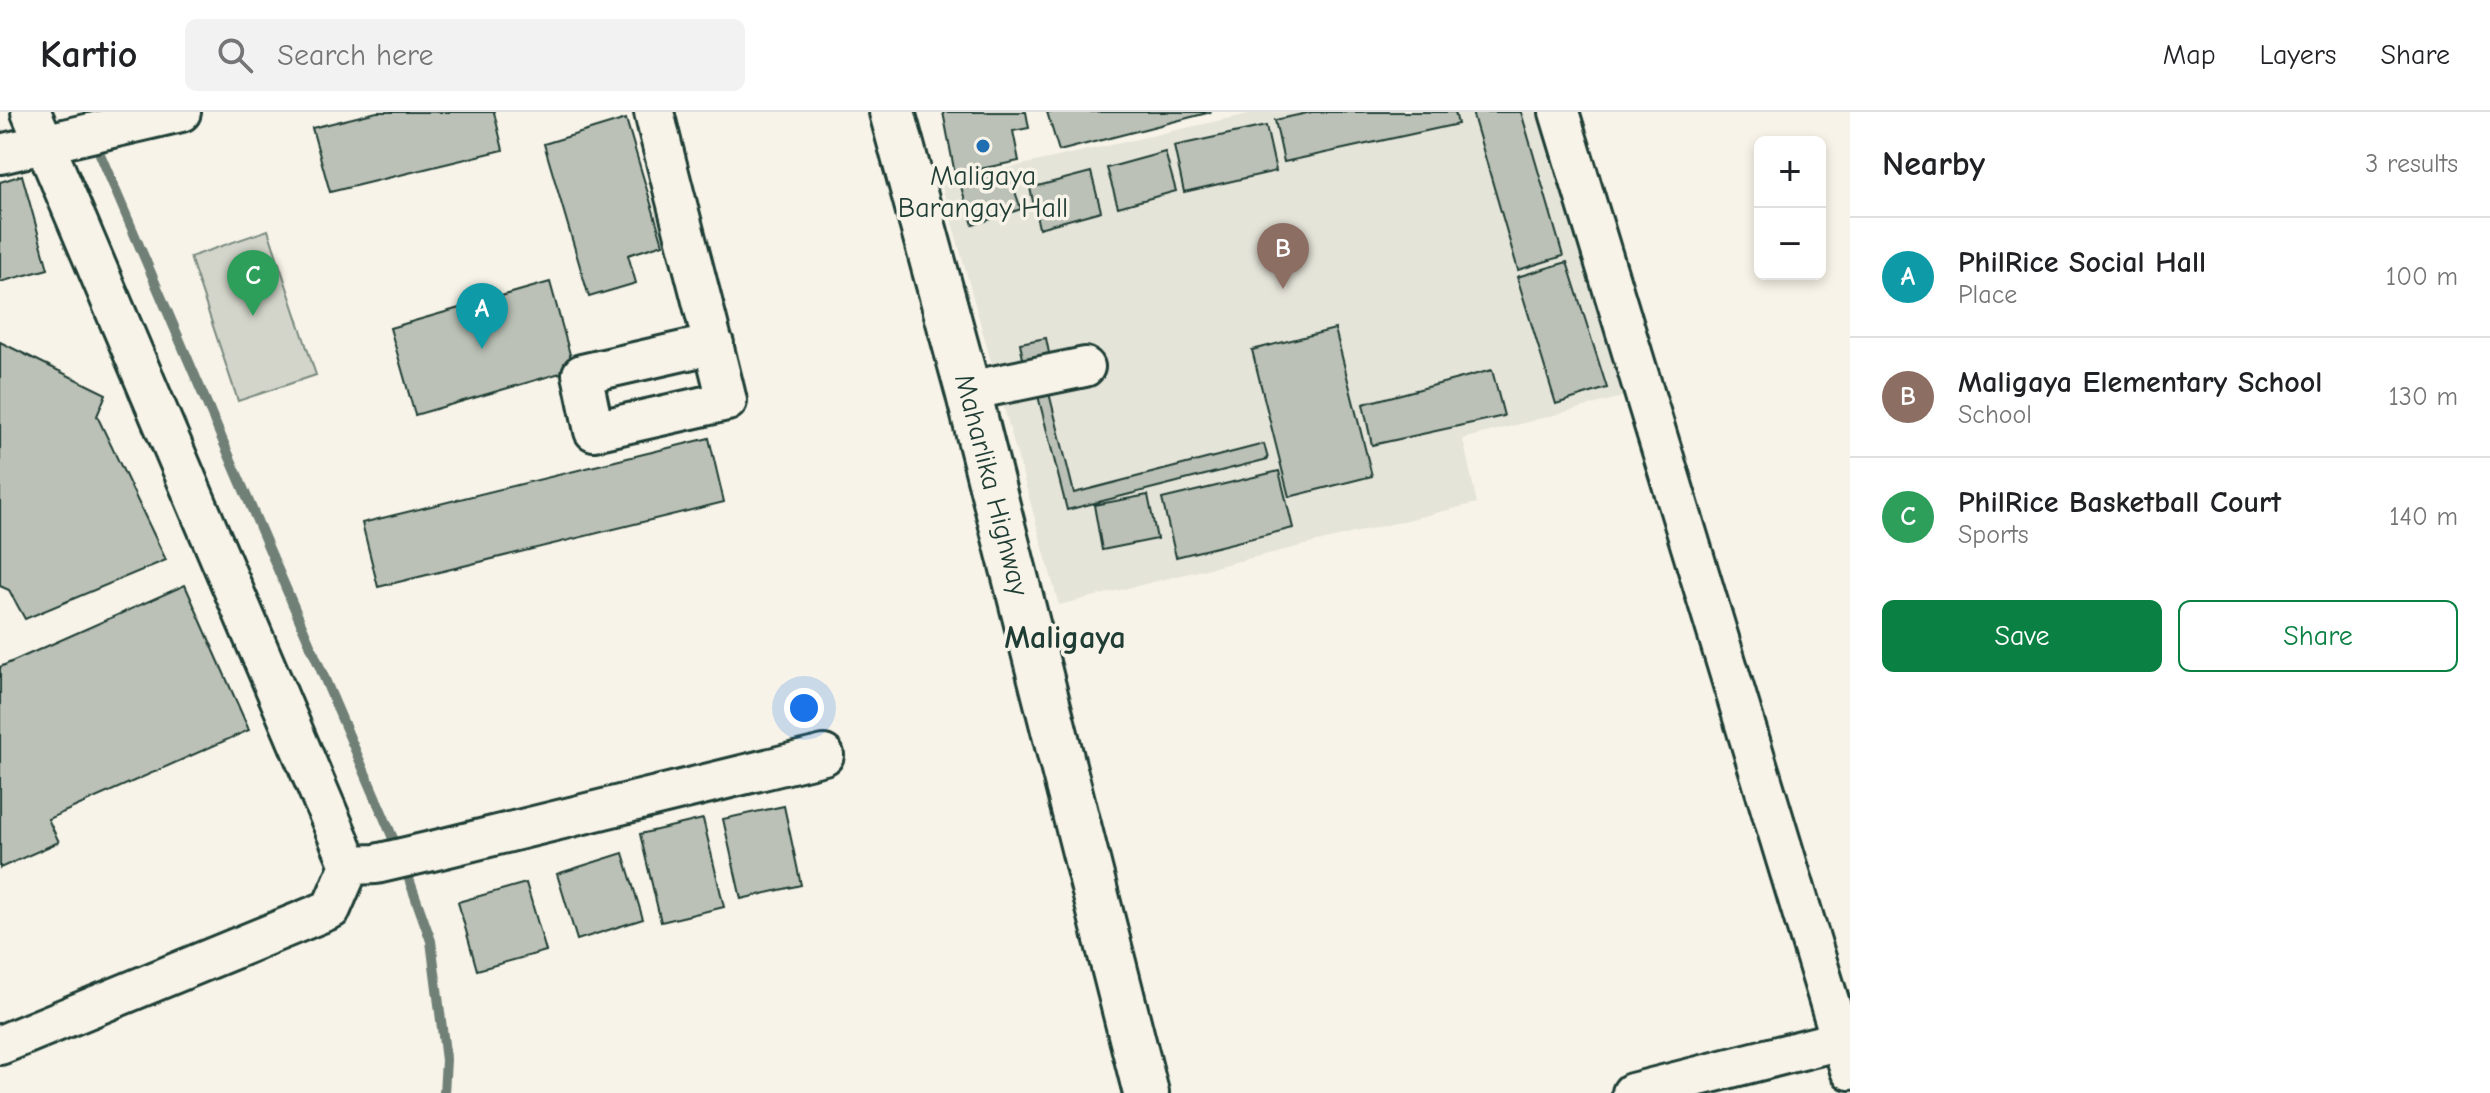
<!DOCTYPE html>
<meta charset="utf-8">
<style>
body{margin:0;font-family:"Comic Neue",sans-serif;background:#f2f2f2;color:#202124}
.controls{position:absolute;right:24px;top:24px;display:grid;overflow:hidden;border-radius:12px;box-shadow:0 4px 12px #0003}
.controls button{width:72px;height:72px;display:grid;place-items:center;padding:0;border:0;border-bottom:2px solid #e0e0e0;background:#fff;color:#202124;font:40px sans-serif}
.you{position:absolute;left:804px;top:596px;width:28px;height:28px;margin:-20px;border:6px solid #fff;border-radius:50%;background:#1a73e8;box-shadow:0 0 0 12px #1a73e833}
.badge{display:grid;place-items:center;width:52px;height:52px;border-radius:50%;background:#0b8043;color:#fff;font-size:26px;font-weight:700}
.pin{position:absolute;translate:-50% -66px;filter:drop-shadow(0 2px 4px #0008)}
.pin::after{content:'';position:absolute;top:42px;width:28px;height:24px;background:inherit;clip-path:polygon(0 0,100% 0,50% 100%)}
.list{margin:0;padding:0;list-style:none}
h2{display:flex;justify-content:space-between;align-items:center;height:104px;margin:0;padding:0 32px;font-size:34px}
h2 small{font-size:26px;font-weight:400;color:#757577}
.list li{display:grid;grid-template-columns:52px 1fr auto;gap:24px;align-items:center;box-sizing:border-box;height:120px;padding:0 32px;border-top:2px solid #e0e0e0}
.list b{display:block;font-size:30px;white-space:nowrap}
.list p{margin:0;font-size:26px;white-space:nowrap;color:#757577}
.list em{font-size:26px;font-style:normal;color:#757577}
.actions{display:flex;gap:16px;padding:24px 32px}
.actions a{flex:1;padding:18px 0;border:2px solid #0b8043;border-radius:12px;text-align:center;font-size:28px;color:#0b8043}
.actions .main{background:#0b8043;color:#fff}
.icon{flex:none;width:44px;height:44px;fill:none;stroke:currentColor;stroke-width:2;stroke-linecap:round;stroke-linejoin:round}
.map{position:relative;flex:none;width:1850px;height:981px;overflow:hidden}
header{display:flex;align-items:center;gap:48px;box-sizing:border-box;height:112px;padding:0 40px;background:#fff;border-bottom:2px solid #e0e0e0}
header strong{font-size:38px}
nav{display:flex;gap:44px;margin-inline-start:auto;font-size:28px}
.search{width:560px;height:72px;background:#f2f2f2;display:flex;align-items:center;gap:20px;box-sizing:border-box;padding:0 28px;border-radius:12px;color:#757577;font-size:30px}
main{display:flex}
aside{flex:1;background:#fff}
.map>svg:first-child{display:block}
.built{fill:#e5e4d9}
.green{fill:#d3d5ca;stroke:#79897f;stroke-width:2}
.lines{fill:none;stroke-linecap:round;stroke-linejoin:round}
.stream{stroke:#6f8077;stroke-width:10}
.building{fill:#bbc1b6;stroke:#1f3d34;stroke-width:2}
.minor-casing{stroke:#1f3d34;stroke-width:44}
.highway-casing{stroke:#1f3d34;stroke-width:50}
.minor{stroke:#f7f3e8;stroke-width:38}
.highway{stroke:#f7f3e8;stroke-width:44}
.poi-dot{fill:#1f6fb2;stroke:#f7f3e8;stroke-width:3}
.labels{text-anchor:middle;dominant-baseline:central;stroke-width:7;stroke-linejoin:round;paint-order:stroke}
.poi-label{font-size:28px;fill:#1f3d34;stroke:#f7f3e8}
.street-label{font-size:28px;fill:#1f3d34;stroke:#f7f3e8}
.quarter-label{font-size:32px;font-weight:bold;fill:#1f3d34;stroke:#f7f3e8}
</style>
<header>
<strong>Kartio</strong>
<div class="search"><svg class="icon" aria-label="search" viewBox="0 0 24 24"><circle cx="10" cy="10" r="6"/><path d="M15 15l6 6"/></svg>Search here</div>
<nav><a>Map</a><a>Layers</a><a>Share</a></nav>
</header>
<main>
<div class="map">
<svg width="1850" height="981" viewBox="0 0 1850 981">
<rect width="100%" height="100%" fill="#f7f3e8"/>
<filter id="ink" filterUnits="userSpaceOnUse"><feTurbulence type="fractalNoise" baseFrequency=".0125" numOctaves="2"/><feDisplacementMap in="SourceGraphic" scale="16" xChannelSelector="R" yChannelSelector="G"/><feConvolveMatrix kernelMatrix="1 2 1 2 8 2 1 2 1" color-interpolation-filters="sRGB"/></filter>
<g filter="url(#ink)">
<path class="built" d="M1257,0H1542L1626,284L1463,327L1477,391L1059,493L941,71Z"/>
<path class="green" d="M268,118L316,263L238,289L190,145Z"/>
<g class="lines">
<path class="stream" d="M100,42L398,738
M404,753L431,829L446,948L444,981"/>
</g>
<path class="building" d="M377,0H494L503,38L330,80L312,16Z
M943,0H1026L1029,16L1013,19L1019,49L955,62Z
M1047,0H1211L1059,39Z
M1312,0H1455L1458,12L1284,50L1275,8Z
M1472,0H1521L1563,144L1518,158Z
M626,7L663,132L628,143L636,171L589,185L544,32Z
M1266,14L1276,59L1184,80L1174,34Z
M1165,40L1176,79L1118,95L1107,56Z
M1008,59L1021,97L973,113L961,75Z
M1091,60L1101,99L1039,116L1030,76Z
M22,63L48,157L0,170V70Z
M1567,150L1607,276L1556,292L1517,165Z
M550,170L574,257L415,303L390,216Z
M1335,217L1372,364L1289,385L1252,238Z
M1046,226L1050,246L1024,252L1020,231Z
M0,230L106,282L97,304L166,448L25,507L9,478L0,474Z
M1492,258L1504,304L1372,333L1363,292Z
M1046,269L1074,381L1264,332L1268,347L1067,398L1035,272Z
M709,326L724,390L378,475L362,411Z
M1279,359L1293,416L1176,445L1162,387Z
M1148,383L1157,427L1102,438L1094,393Z
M185,473L249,618L48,707L59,730L0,756V555Z
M784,694L801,773L741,787L723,707Z
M703,707L724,795L661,810L640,722Z
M623,741L643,807L577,828L557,762Z
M526,771L546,839L477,858L458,790Z"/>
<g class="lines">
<g class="minor-casing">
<path id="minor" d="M654,0C677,97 704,192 727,289L594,319L582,262L714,232
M1559,0L1850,958
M0,42L181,0
M968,279L1085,255
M350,753L376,752L432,739L824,643
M0,933L331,797L350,753L31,0
M1632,981L1841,928"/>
</g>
<g class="highway-casing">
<g id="highway">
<path id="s1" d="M892,0L968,279L1146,981"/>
</g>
</g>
<use href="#minor" class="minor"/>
<use href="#highway" class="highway"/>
</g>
</g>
<circle class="poi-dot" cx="983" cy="34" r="8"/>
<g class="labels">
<g class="poi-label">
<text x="983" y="64">Maligaya<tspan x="983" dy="32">Barangay Hall</tspan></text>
</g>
<g class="street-label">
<text stroke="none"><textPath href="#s1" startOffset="386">Maharlika Highway</textPath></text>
</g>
<g class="quarter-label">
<text x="1065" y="525">Maligaya</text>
</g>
</g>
</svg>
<div class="controls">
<button>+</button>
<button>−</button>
</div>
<div class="you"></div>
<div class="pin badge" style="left:482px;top:237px;background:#0f9aa8">A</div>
<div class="pin badge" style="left:1283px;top:177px;background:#8d6e63">B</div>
<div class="pin badge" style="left:253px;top:204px;background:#2e9e5b">C</div>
</div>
<aside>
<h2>Nearby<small>3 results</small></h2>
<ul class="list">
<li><span class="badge" style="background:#0f9aa8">A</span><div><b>PhilRice Social Hall</b><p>Place</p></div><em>100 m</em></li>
<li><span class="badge" style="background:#8d6e63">B</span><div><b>Maligaya Elementary School</b><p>School</p></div><em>130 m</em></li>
<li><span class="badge" style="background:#2e9e5b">C</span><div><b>PhilRice Basketball Court</b><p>Sports</p></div><em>140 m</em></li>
</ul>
<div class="actions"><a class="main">Save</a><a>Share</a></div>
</aside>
</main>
